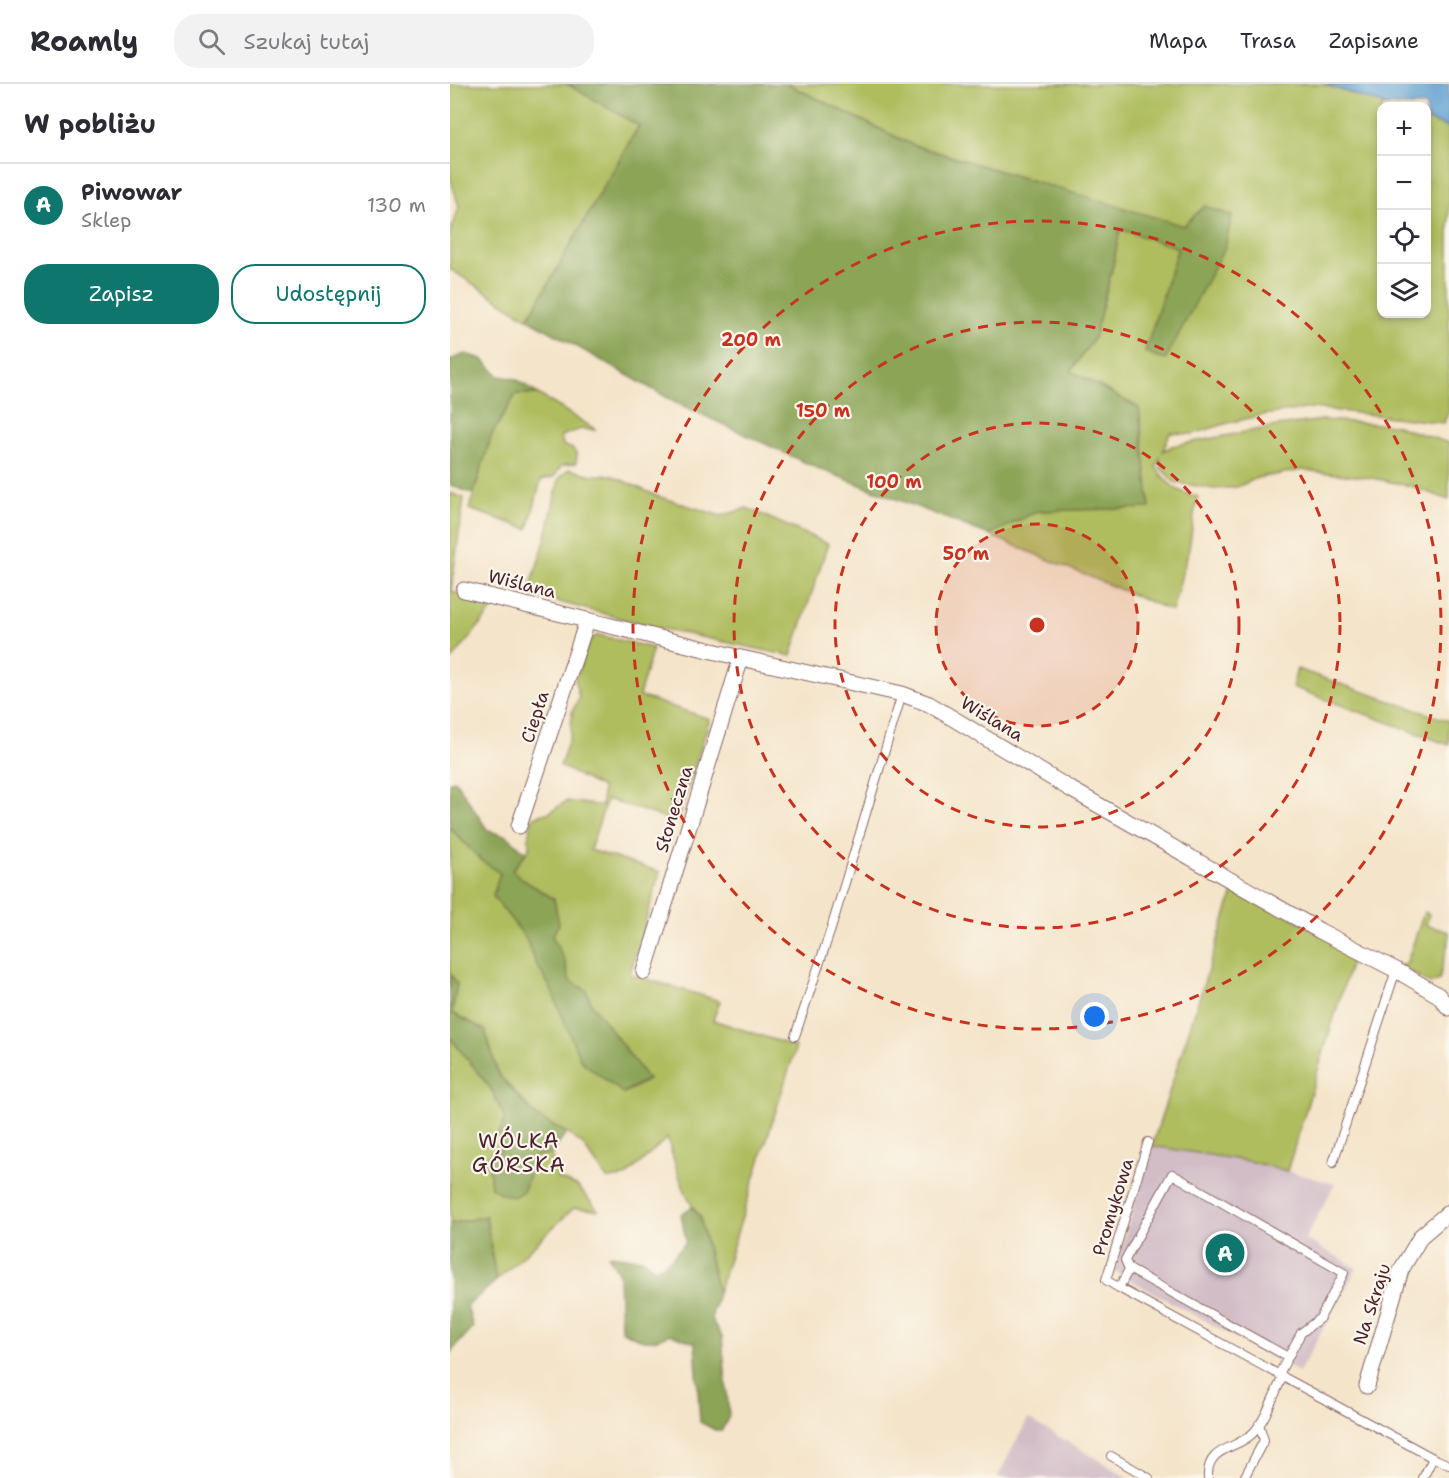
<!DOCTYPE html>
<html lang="pl">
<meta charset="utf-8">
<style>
body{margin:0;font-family:"Shantell Sans",sans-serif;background:#f2f2f3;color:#2b2b33}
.controls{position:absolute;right:18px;top:18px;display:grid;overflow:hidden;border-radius:12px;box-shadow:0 3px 9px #0003}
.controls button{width:54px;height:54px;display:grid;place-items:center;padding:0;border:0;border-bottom:2px solid #e1e1e2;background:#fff;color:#2b2b33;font:30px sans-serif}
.you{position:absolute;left:645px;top:933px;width:21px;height:21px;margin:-15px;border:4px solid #fff;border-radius:50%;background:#1a73e8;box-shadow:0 0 0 9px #1a73e833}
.badge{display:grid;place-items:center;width:39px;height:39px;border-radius:50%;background:#0f766e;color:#fff;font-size:20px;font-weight:700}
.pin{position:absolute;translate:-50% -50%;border:3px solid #fff;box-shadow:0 2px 6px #0006}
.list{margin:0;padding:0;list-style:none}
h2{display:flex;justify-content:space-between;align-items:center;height:78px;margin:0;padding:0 24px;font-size:26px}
h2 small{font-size:20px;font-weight:400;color:#7c7c81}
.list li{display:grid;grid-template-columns:39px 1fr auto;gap:18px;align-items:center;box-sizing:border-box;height:84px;padding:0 24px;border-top:2px solid #e1e1e2}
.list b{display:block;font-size:22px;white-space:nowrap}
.list p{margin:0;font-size:20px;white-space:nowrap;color:#7c7c81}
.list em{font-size:20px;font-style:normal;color:#7c7c81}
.actions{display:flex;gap:12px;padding:18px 24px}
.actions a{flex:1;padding:14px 0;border:2px solid #0f766e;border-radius:24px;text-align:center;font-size:21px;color:#0f766e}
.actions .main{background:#0f766e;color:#fff}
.icon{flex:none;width:33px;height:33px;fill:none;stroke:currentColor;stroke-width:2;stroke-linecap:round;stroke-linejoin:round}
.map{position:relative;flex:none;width:999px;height:1394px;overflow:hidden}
header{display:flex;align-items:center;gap:36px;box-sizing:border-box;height:84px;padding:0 30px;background:#fff;border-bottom:2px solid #e1e1e2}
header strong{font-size:28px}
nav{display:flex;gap:33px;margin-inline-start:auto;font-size:21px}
.search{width:420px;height:54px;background:#f2f2f3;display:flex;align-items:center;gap:15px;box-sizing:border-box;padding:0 21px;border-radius:24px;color:#7c7c81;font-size:22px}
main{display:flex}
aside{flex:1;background:#fff}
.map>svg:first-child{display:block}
.industrial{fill:#d2bdc7}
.green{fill:#afbd5f;stroke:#7c6e45;stroke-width:1.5}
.forest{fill:#8ba456;stroke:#6a6240;stroke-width:1.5}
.water{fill:#60a0d2;stroke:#55607e;stroke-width:1.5}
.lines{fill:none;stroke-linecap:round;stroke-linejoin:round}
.lane-casing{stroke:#866462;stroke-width:10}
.street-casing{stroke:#866462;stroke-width:17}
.lane{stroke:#fff;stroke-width:8}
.street{stroke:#fff;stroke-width:15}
.ring{fill:none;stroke:#c8321e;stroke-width:3;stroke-dasharray:10 8}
.labels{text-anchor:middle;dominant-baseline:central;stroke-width:4.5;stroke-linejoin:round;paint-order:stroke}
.street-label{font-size:18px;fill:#4a1f2b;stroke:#fbf7ec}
.quarter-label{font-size:21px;letter-spacing:1.5px;fill:#4a1f2b;stroke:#fbf7ec}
.centre{fill:#c8321e;stroke:#fbf7ec;stroke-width:3}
.ring-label{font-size:18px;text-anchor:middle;font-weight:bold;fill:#c8321e;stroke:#fbf7ec;stroke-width:4.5;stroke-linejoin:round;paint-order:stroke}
</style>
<header>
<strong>Roamly</strong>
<div class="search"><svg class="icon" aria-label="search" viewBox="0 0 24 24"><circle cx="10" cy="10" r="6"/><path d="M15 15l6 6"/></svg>Szukaj tutaj</div>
<nav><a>Mapa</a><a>Trasa</a><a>Zapisane</a></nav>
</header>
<main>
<aside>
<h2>W pobliżu<small></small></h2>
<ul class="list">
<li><span class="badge">A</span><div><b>Piwowar</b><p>Sklep</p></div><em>130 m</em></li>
</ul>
<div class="actions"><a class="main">Zapisz</a><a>Udostępnij</a></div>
</aside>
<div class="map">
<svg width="999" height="1394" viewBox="0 0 999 1394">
<rect width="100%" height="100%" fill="#fbf7ec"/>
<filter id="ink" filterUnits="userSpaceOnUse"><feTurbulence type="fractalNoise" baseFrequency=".0167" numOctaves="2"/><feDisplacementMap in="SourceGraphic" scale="12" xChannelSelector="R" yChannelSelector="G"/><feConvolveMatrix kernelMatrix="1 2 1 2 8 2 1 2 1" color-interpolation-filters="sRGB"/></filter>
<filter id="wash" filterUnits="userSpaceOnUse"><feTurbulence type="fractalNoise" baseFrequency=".008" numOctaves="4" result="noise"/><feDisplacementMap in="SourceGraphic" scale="24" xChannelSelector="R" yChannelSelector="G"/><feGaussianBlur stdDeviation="1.35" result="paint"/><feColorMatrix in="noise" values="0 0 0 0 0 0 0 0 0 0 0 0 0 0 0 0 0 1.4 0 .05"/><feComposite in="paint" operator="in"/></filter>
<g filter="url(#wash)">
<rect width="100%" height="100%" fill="#f4e4c9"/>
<path class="industrial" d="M702,1062L803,1078L885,1100L855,1155L907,1184L849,1288L664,1187Z
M578,1335L646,1374L678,1394H547Z"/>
<path class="green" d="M0,0H117L189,41L78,235L0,185V149L9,123L0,93Z
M337,0H873L938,22H932V230H976L977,36L999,44V326L994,339L863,324L813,331L778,339L743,350L720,349L713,367L722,362L827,342L873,336L944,341L999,359V416L961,402L922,394L852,386L807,394L787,403L764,405L724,398L711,384L710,374L706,383C718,401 726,408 748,413L745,425L739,465L722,527L539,451L587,427L699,423L689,324L621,287L644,254L663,181L670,145L728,163L695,268L755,122L733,142L463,61Z
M66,310H88L146,346L131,345L111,352L113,361L123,365L127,371L126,379L111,382L104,393L91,396L78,445L19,425L42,350Z
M119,385L142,391H161L207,412L271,432L297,424L378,460L341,572L209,544L78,510L95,457L109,395Z
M0,409L14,414L1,507L46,521L0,578Z
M148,551L203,564L189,612L260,635L227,738L157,715L140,766L210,788L180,890L270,917L263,936L346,963L268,1209L250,1133C232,1110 226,1081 217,1054L175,1093L157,1095L133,1061L117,1049L87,1033L48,990L35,946L2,929L7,900L0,889V744L32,777L50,789L43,812L76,854L86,880L174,1009L198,996L142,921L136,906L119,896L115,878L102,852L104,815L75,797L62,786L79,765V750L83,733L100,728L117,717L152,722V704L110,682L121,649L122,628L129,614L125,596L140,556Z
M847,585L999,637V661L842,603Z
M785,802L904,868L837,1087L803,1078L702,1062Z
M974,828L979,830L976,841L999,848V856L989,896L980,900L950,882L957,878Z
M0,953L41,1005L55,1034L48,1053L51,1066L39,1082L41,1103L74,1106L85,1072L101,1070L108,1095L127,1102L148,1126L124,1124L46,1197L36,1132L0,1140Z"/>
<path class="forest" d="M117,0H337L463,61L733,142L755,122L782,132L775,163L715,276L695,268L728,164L670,145L663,181L644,254L621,287L689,324L700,424L587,427L539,451L367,384L225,318L78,235L189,42Z
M15,270L32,275L49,292L66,295L88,310H66L42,350L23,410L0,401V276Z
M5,696L38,747L57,752L76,769L62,786L75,797L104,815L109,840L102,852L115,878L119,896L136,906L142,921L198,995L173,1009L131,977L99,901L86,880L76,854L43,812L50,789L32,777L0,744V698Z
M0,889L7,900L2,929L35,946L48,990L87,1033L117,1049L101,1070L85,1072L74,1106L64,1113L50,1109L41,1103L39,1082L36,1073L51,1066L48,1053L55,1034L41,1005L0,953Z
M242,1123L250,1133L268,1209L261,1235L272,1253L279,1332L272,1346H265L250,1338L245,1259L221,1250C198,1260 193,1258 171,1246L169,1190L158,1171L192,1175L205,1184L212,1182L221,1175L236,1158L231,1130Z
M36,1132L46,1197L17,1222L23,1243L0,1269V1140Z"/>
<path class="water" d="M873,0H999V44L977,36L976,22H938Z"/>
</g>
<g filter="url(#ink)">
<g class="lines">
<g class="lane-casing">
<path id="lane" d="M345,952L381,845L452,610
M883,1079L946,886
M679,1185L838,1273
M669,1204L656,1196L698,1058
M829,1290L851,1249L870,1234L894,1189L722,1090L675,1176L679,1185L669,1204L983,1374L999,1381
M661,1372L699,1394
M758,1394C756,1363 785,1366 802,1350C815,1338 825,1308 833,1292
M794,1394L814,1356L809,1340
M973,1394L983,1374"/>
</g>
<g class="street-casing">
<path id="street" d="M14,506L291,574L452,610L479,620L622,706L870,847L946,886L988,911L999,924
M69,742L137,537
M194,888L291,574
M917,1302L951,1186L971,1152L999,1128"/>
</g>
<use href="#lane" class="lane"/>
<use href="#street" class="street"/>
</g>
</g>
<circle cx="587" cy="541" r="101" fill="#c8321e" fill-opacity=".12"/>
<g class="ring">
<circle cx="587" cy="541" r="101"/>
<circle cx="587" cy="541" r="202"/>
<circle cx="587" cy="541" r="303"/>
<circle cx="587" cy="541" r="404"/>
</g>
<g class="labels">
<g class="street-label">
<text transform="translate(72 500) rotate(14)">Wiślana</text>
<text transform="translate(85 633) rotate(-72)">Ciepła</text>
<text transform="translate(542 635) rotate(31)">Wiślana</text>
<text transform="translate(224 725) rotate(-73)">Słoneczna</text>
<text transform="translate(663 1123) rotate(-73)">Promykowa</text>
<text transform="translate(922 1220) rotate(-72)">Na Skraju</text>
</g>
<g class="quarter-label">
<text x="69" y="1057">WÓLKA<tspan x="69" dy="24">GÓRSKA</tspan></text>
</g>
</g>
<circle cx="587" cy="541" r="9" class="centre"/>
<g class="ring-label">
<text x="301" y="262">200 m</text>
<text x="373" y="333">150 m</text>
<text x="444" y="404">100 m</text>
<text x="516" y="476">50 m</text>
</g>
</svg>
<div class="controls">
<button>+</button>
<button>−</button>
<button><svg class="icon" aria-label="locate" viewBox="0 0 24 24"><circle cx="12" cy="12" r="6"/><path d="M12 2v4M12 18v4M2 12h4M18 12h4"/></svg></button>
<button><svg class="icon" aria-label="layers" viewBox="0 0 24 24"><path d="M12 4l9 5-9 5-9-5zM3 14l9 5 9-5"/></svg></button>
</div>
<div class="you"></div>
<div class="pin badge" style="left:775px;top:1169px">A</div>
</div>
</main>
